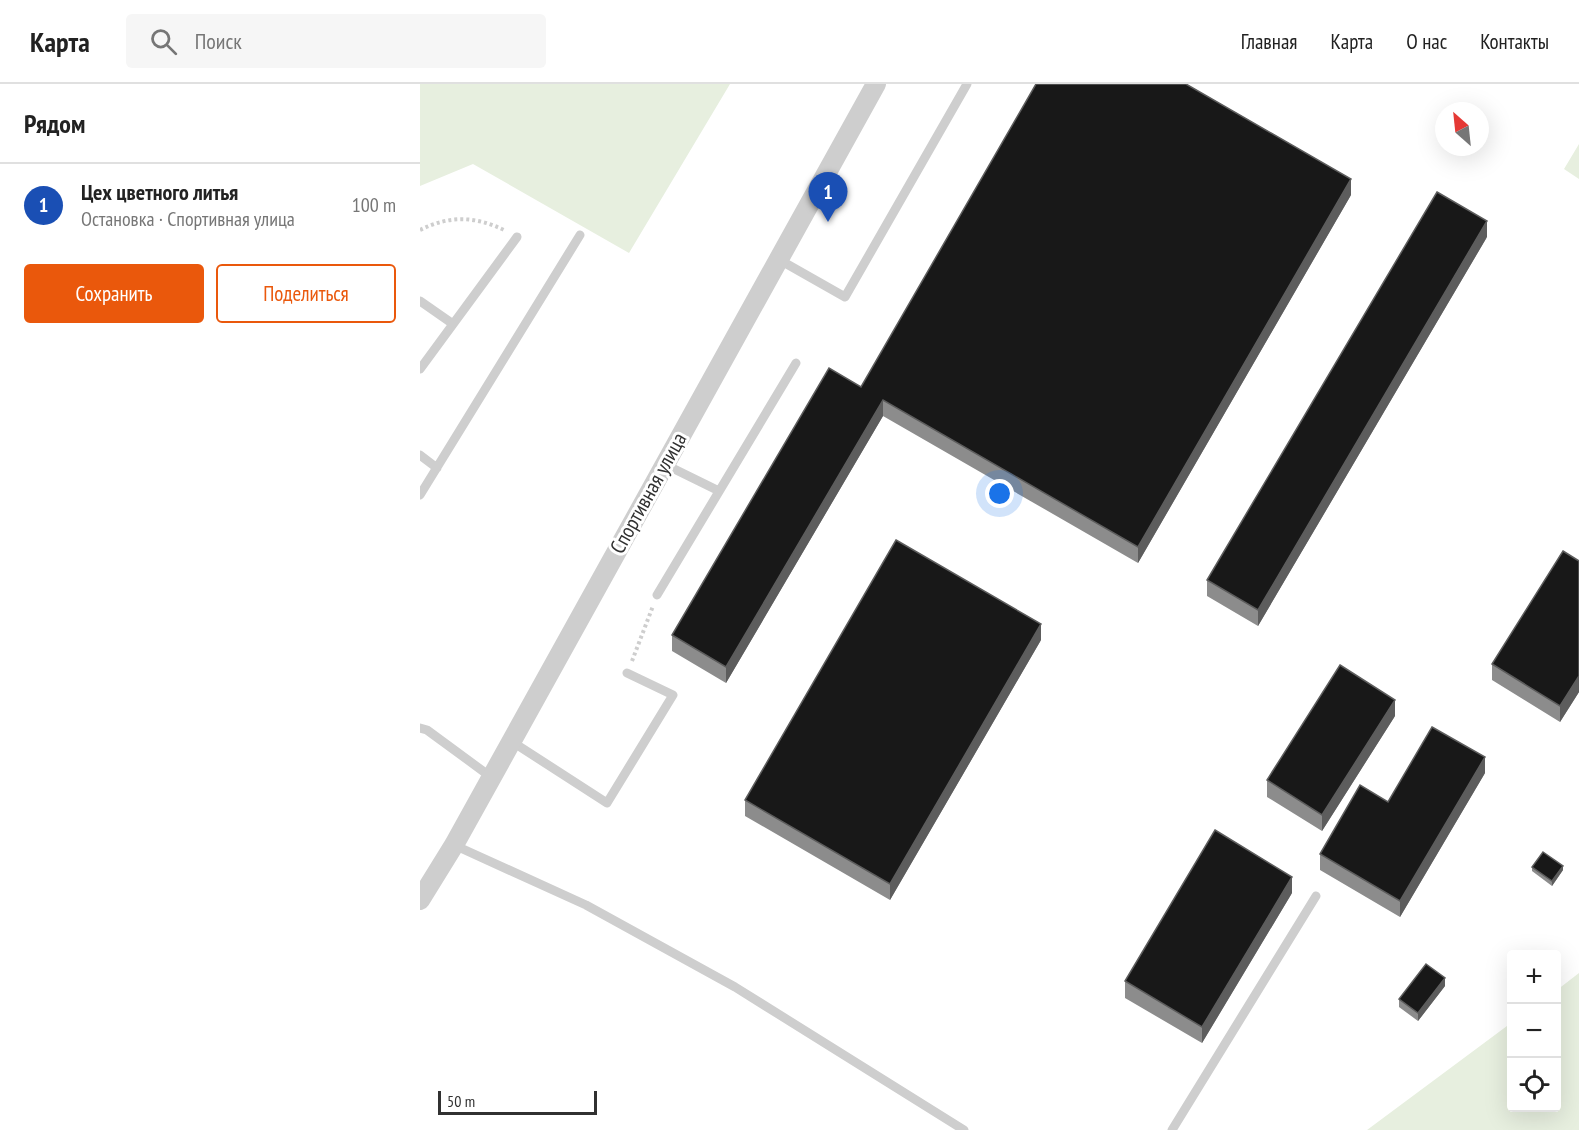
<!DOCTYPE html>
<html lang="ru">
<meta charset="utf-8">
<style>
body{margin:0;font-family:"PT Sans Narrow",sans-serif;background:#f6f6f6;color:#222}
.controls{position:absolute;right:18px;bottom:18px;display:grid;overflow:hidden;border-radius:6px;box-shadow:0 6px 24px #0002}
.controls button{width:54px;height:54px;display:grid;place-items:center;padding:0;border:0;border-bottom:2px solid #e0e0e0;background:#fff;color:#222;font:30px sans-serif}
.compass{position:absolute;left:1015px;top:18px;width:54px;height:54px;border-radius:50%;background:#fff;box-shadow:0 6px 24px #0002;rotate:333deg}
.scale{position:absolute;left:18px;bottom:15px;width:159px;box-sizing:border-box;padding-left:6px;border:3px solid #313131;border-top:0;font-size:16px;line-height:21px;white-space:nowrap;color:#313131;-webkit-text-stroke:4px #fff;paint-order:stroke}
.you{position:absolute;left:580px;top:410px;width:21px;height:21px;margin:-15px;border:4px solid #fff;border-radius:50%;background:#1a73e8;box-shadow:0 0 0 9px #1a73e833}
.badge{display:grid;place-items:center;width:39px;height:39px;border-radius:50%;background:#ea580c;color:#fff;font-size:20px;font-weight:700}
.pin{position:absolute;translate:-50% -50px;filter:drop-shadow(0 2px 3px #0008)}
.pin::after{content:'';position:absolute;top:32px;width:21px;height:18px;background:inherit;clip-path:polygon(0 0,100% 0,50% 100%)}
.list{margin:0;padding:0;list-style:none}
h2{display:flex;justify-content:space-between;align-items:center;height:78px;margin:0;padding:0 24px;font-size:26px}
h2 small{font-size:20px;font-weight:400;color:#767676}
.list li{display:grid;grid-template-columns:39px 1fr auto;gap:18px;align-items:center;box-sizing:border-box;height:84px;padding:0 24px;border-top:2px solid #e0e0e0}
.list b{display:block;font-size:22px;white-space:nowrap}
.list p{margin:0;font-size:20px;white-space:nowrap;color:#767676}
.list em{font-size:20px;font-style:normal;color:#767676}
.actions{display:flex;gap:12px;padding:18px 24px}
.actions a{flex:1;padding:14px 0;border:2px solid #ea580c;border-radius:6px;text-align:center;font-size:21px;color:#ea580c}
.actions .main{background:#ea580c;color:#fff}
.icon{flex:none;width:33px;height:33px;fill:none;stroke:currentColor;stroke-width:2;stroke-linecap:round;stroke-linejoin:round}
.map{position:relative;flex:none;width:1159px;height:1046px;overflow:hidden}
header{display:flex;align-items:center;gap:36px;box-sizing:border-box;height:84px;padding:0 30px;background:#fff;border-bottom:2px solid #e0e0e0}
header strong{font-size:28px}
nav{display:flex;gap:33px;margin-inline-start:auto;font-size:21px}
.search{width:420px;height:54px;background:#f6f6f6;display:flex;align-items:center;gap:15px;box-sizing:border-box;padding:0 21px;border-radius:6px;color:#767676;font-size:22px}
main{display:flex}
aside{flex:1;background:#fff}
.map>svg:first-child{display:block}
.green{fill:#e7efdf}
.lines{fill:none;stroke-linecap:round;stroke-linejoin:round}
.path{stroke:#cecece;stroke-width:4;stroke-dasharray:3 3;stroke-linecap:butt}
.lane{stroke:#cecece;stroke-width:9}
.street{stroke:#cecece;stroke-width:20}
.wall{fill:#8c8c8c}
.shaded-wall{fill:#5d5d5d}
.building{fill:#181818;stroke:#5d5d5d;stroke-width:1.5}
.labels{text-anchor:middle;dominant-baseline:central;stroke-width:6;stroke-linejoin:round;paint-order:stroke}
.street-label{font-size:21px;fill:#313131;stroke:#fff}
</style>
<header>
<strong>Карта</strong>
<div class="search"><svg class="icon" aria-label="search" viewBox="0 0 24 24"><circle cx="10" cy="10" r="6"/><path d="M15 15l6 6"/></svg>Поиск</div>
<nav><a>Главная</a><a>Карта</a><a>О нас</a><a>Контакты</a></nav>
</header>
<main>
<aside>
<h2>Рядом<small></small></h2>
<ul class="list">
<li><span class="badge" style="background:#1a4fb4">1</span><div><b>Цех цветного литья</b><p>Остановка · Спортивная улица</p></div><em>100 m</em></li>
</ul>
<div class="actions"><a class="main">Сохранить</a><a>Поделиться</a></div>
</aside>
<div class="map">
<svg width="1159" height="1046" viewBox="0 0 1159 1046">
<rect width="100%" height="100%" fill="#fff"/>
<path class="green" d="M0,0H310L209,169L53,80L0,102Z
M1159,60V95L1144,85Z
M1159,889V1046H947L1091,939L1092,1024H1136L1137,906Z"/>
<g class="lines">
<path class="path" d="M0,146C30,131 56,132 86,147
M212,577L233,522"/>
<path class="lane" d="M358,175L425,213L547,0
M0,217L33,240
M0,285L97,153
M0,371L17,384
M244,380L299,407
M0,411L160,151
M237,511L376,279
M0,644L7,646L71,693
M91,657L187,719L253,611L207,589
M34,761L166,821L315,903L544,1046
M752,1046L896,812"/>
<path class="street" d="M0,816L34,761L456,0"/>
</g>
<path class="wall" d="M931,111L718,479L463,332L306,599L252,567V551L441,303Z
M1067,153L838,542L787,512V496Z
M1159,477V608L1140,638L1072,596V580Z
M621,556L470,816L325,732V716Z
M975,632L902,747L847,713V696Z
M1065,689L980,833L900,786V770L968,718Z
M1112,783L1143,786L1132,802L1112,787Z
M872,809L782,959L705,914V897Z
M1025,902L998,937L979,923V915Z"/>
<path class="shaded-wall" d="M931,95V111L718,479V463Z
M1067,137V153L838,542V526Z
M463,316V332L306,599V583Z
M621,540V556L470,816V800Z
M1159,592V608L1140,638V622Z
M975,616V632L902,747V731Z
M1065,673V689L980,833V817Z
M1143,782V786L1132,802V797Z
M872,793V809L782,959V943Z
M1025,894V902L998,937V929Z"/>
<path class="building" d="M616,0H766L931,95L718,463L463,316L306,583L252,551L409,284L441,303Z
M1017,108L1067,137L838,526L787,496Z
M476,456L621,540L470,800L325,716Z
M1143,467L1159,477V592L1140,622L1072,580Z
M920,581L975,616L902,731L847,696Z
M1012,643L1065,673L980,817L900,770L940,701L968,718Z
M795,746L872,793L782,943L705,897Z
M1123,768L1143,782L1132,797L1112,783Z
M1006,880L1025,894L998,929L979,915Z"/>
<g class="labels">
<g class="street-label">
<text transform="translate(228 409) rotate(-61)">Спортивная улица</text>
</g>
</g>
</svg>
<div class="controls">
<button>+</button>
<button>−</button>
<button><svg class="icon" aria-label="locate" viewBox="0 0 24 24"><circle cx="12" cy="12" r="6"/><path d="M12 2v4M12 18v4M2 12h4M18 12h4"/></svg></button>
</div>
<svg class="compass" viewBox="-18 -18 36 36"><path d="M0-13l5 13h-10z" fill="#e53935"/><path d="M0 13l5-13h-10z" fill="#767676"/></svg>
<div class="scale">50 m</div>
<div class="you"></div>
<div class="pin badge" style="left:408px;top:138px;background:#1a4fb4">1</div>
</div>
</main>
